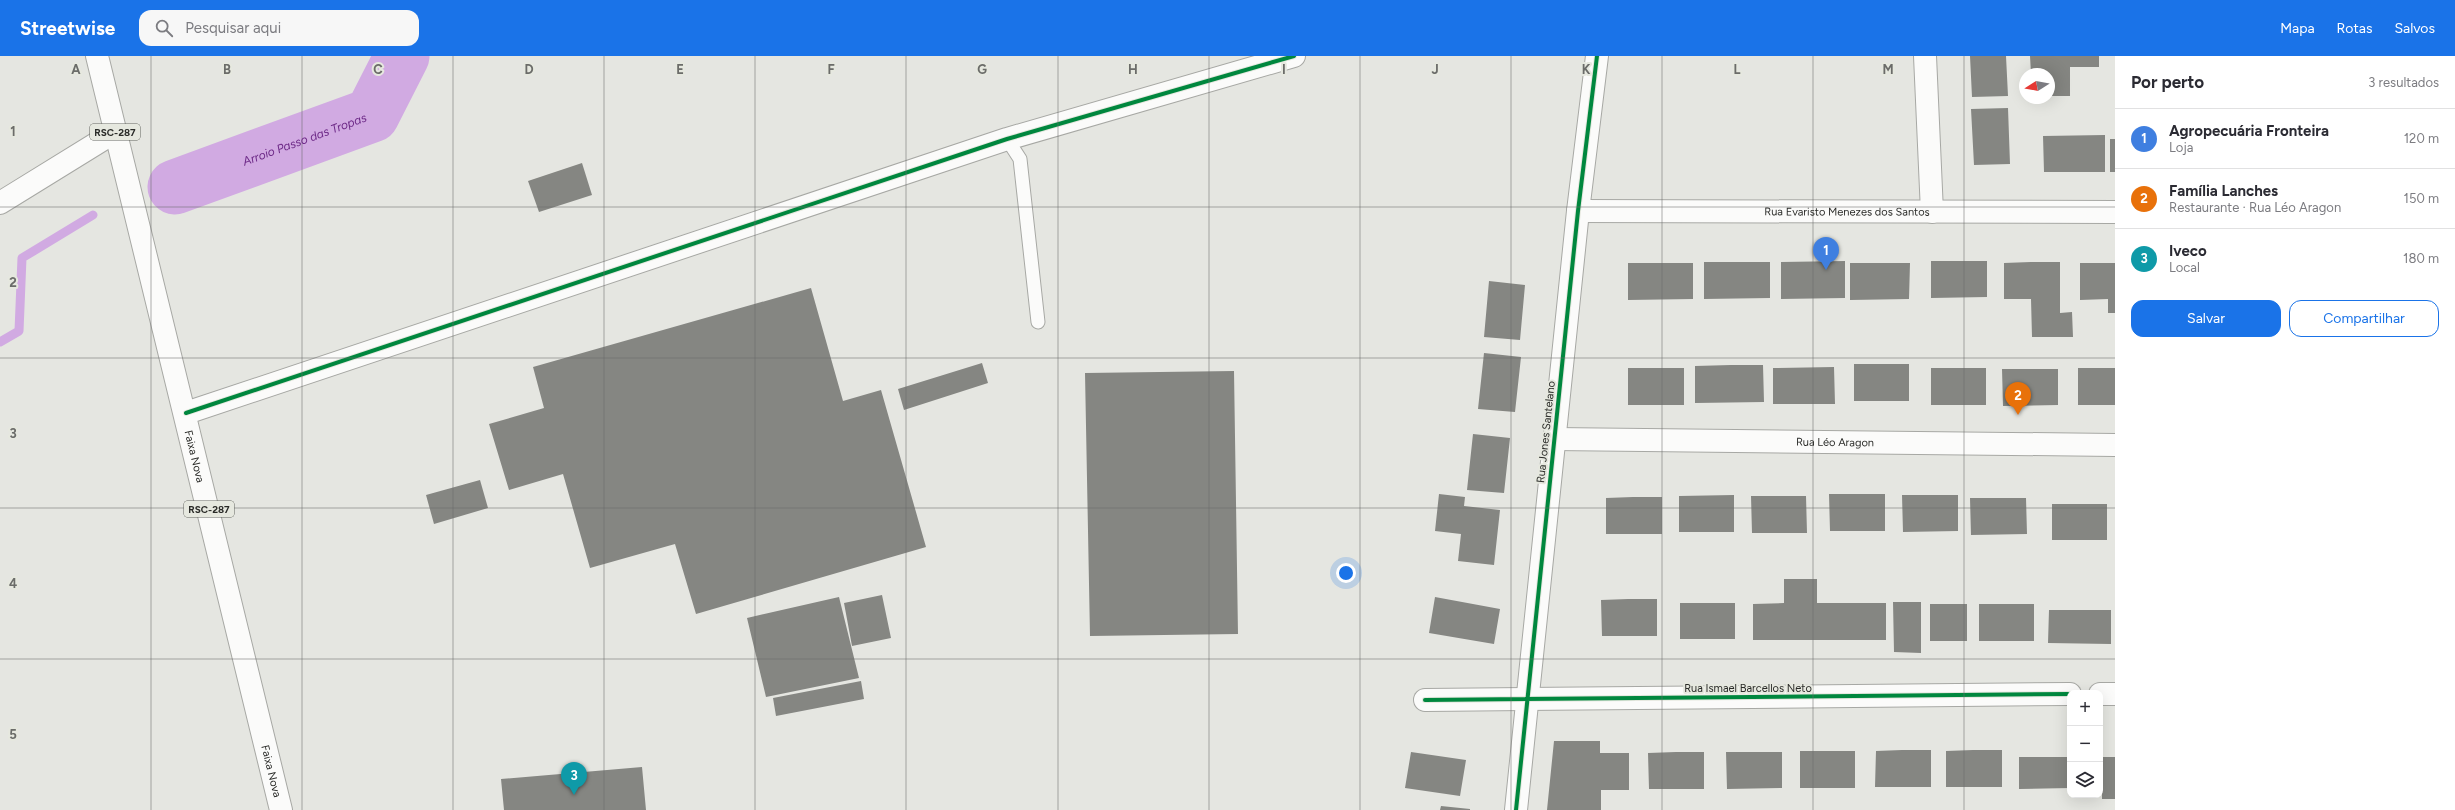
<!DOCTYPE html>
<html lang="pt">
<meta charset="utf-8">
<style>
body{margin:0;font-family:Figtree,sans-serif;background:#f7f7f7;color:#2b2b33}
.controls{position:absolute;right:12px;bottom:12px;display:grid;overflow:hidden;border-radius:8px;box-shadow:0 4px 16px #0002}
.controls button{width:36px;height:36px;display:grid;place-items:center;padding:0;border:0;border-bottom:1px solid #e1e1e2;background:#fff;color:#2b2b33;font:20px sans-serif}
.compass{position:absolute;left:2019px;top:12px;width:36px;height:36px;border-radius:50%;background:#fff;box-shadow:0 4px 16px #0002;rotate:259deg}
.you{position:absolute;left:1346px;top:517px;width:14px;height:14px;margin:-10px;border:3px solid #fff;border-radius:50%;background:#1a73e8;box-shadow:0 0 0 6px #1a73e833}
.badge{display:grid;place-items:center;width:26px;height:26px;border-radius:50%;background:#1a73e8;color:#fff;font-size:13px;font-weight:700}
.pin{position:absolute;translate:-50% -33px;filter:drop-shadow(0 1px 2px #0008)}
.pin::after{content:'';position:absolute;top:21px;width:14px;height:12px;background:inherit;clip-path:polygon(0 0,100% 0,50% 100%)}
.list{margin:0;padding:0;list-style:none}
h2{display:flex;justify-content:space-between;align-items:center;height:52px;margin:0;padding:0 16px;font-size:17px}
h2 small{font-size:13px;font-weight:400;color:#7c7c81}
.list li{display:grid;grid-template-columns:26px 1fr auto;gap:12px;align-items:center;box-sizing:border-box;height:60px;padding:0 16px;border-top:1px solid #e1e1e2}
.list b{display:block;font-size:15px;white-space:nowrap}
.list p{margin:0;font-size:13px;white-space:nowrap;color:#7c7c81}
.list em{font-size:13px;font-style:normal;color:#7c7c81}
.actions{display:flex;gap:8px;padding:12px 16px}
.actions a{flex:1;padding:9px 0;border:1px solid #1a73e8;border-radius:12px;text-align:center;font-size:14px;color:#1a73e8}
.actions .main{background:#1a73e8;color:#fff}
.icon{flex:none;width:22px;height:22px;fill:none;stroke:currentColor;stroke-width:2;stroke-linecap:round;stroke-linejoin:round}
.map{position:relative;flex:none;width:2115px;height:754px;overflow:hidden}
header{display:flex;align-items:center;gap:24px;box-sizing:border-box;height:56px;padding:0 20px;background:#1a73e8;color:#fff}
header strong{font-size:19px}
nav{display:flex;gap:22px;margin-inline-start:auto;font-size:14px}
.search{width:280px;height:36px;background:#f7f7f7;display:flex;align-items:center;gap:10px;box-sizing:border-box;padding:0 14px;border-radius:12px;color:#7c7c81;font-size:15px}
main{display:flex}
aside{flex:1;background:#fff}
.map>svg:first-child{display:block}
.lines{fill:none;stroke-linecap:round;stroke-linejoin:round}
.stream{stroke:#d1aae2;stroke-width:9}
.river{stroke:#d1aae2;stroke-width:55}
.building{fill:#858682}
.service-casing{stroke:#a7a8a4;stroke-width:15}
.minor-casing{stroke:#a7a8a4;stroke-width:24}
.trunk-casing{stroke:#a7a8a4;stroke-width:24}
.service{stroke:#fbfbfa;stroke-width:13}
.minor{stroke:#fbfbfa;stroke-width:22}
.trunk{stroke:#fbfbfa;stroke-width:22}
.cycleway-casing{stroke:#e6e8df;stroke-width:6}
.cycleway{stroke:#00873e;stroke-width:4}
.grid{fill:none;stroke:#6b6c69;stroke-width:1;stroke-opacity:0.55}
.labels{text-anchor:middle;dominant-baseline:central;stroke-width:4;stroke-linejoin:round;paint-order:stroke}
.shield{fill:#e6e8df;stroke:#62645f;stroke-width:1}
.shield-label{font-size:10px;font-weight:bold;fill:#2a2b28}
.street-label{font-size:11px;fill:#2a2b28;stroke:#e6e8df}
.water-label{font-size:12px;font-style:italic;fill:#6d2987;stroke:#e6e8df}
.grid-label{font-size:13px;text-anchor:middle;font-weight:bold;fill:#6b6c69;stroke:#e6e8df;stroke-width:4;stroke-linejoin:round;paint-order:stroke}
</style>
<header>
<strong>Streetwise</strong>
<div class="search"><svg class="icon" aria-label="search" viewBox="0 0 24 24"><circle cx="10" cy="10" r="6"/><path d="M15 15l6 6"/></svg>Pesquisar aqui</div>
<nav><a>Mapa</a><a>Rotas</a><a>Salvos</a></nav>
</header>
<main>
<div class="map">
<svg width="2115" height="754" viewBox="0 0 2115 754">
<rect width="100%" height="100%" fill="#e5e6e1"/>
<g class="lines">
<path class="stream" d="M0,286L19,275L22,202L93,159"/>
<path class="river" id="s1" d="M175,131L372,59L402,0"/>
</g>
<path class="building" d="M1970,0H2006L2008,40L1972,41Z
M2030,0H2099V11H2070V40H2049V18H2031Z
M2008,52L2010,108L1974,109L1971,53Z
M2105,79V116H2044L2043,80Z
M2110,83H2115V116H2110Z
M582,107L592,139L539,156L528,125Z
M1845,205V242L1781,243V206Z
M1931,205H1987V241L1931,242Z
M1704,206H1770V242L1704,243Z
M2031,206H2060V257L2072,256L2073,281H2032L2031,243H2004V207Z
M1628,207H1693V243L1628,244Z
M1850,207H1910L1909,243L1850,244Z
M2080,207H2115V257H2108V243L2080,244Z
M1489,225L1525,229L1520,284L1484,281Z
M811,232L843,345L881,334L926,491L696,558L675,488L590,512L563,418L509,434L489,368L544,352L533,311Z
M1484,297L1521,301L1515,356L1478,353Z
M982,307L988,327L904,354L898,333Z
M1854,308H1909V345H1854Z
M1731,309H1763L1764,346L1695,347V310Z
M1834,311L1835,348H1773V312Z
M1628,312H1684V349H1628Z
M1931,312H1986V349H1931Z
M2078,312H2115V349H2078Z
M2002,313H2058V349L2003,350Z
M1234,315L1238,578L1090,580L1085,317Z
M1473,378L1510,382L1504,437L1467,434Z
M480,424L488,452L434,468L426,439Z
M1439,438L1465,441L1464,450L1500,454L1494,509L1458,505L1461,478L1435,475Z
M1829,438H1885V475H1830Z
M1734,439V476H1679V440Z
M1902,439H1958V475L1903,476Z
M1751,440H1806L1807,477H1752Z
M1633,441H1662V478H1606V442Z
M1970,442H2026L2027,478L1971,479Z
M2052,448H2107V484H2052Z
M1784,523H1817V547H1886V584H1753V548L1784,547Z
M882,539L891,582L852,590L844,547Z
M839,541L859,622L766,641L747,562Z
M1435,541L1500,553L1494,588L1429,577Z
M1628,543H1657V580H1602L1601,544Z
M1893,546H1921V597L1894,596Z
M1680,547H1735V583H1680Z
M1930,548H1967V585H1930Z
M1979,548H2034V585H1979Z
M2049,554H2111V588L2048,587Z
M861,625L864,643L776,660L773,642Z
M1554,685H1600V697H1629V734H1601V754H1547Z
M1902,694H1931V731H1875L1876,695Z
M1973,694H2002V731H1946V695Z
M1800,695H1855V732H1800Z
M1411,696L1466,704L1460,740L1405,732Z
M1676,696H1704V733H1649L1648,697Z
M1726,696H1782V732L1727,733Z
M2019,701H2070V732L2019,733Z
M2102,701H2115V743H2102Z
M642,711L646,754H504L501,723Z
M1441,750L1470,753V754H1440Z"/>
<g class="lines">
<g class="service-casing">
<path id="service" d="M1007,83L1020,103L1038,266"/>
</g>
<g class="minor-casing">
<g id="minor">
<path d="M1925,0L1932,156"/>
<path d="M0,147L115,76"/>
<path id="s2" d="M1578,155L2115,156"/>
<path d="M186,357L1007,83L1294,0"/>
<path id="s3" d="M1554,383L2115,389"/>
<path d="M2100,638H2115"/>
<path d="M1425,644L2070,638"/>
<path d="M1516,754L1578,155L1597,0"/>
</g>
</g>
<g class="trunk-casing">
<g id="trunk">
<path id="s4" d="M97,0L281,754"/>
</g>
</g>
<use href="#service" class="service"/>
<use href="#minor" class="minor"/>
<use href="#trunk" class="trunk"/>
<g class="cycleway-casing">
<path id="cycleway" d="M186,357L1007,83L1294,0
M1425,644L2070,638
M1516,754L1578,155L1597,0"/>
</g>
<use href="#cycleway" class="cycleway"/>
</g>
<path class="grid" d="M151,0V754M302,0V754M453,0V754M604,0V754M755,0V754M906,0V754M1058,0V754M1209,0V754M1360,0V754M1511,0V754M1662,0V754M1813,0V754M1964,0V754M0,151H2115M0,302H2115M0,452H2115M0,603H2115"/>
<g class="labels">
<g class="shield">
<rect x="90" y="68" width="50" height="16" rx="3"/>
<rect x="184" y="445" width="50" height="16" rx="3"/>
</g>
<g class="shield-label">
<text x="115" y="76">RSC-287</text>
<text x="209" y="453">RSC-287</text>
</g>
<g class="street-label">
<text stroke="none"><textPath href="#s2" startOffset="269">Rua Evaristo Menezes dos Santos</textPath></text>
<text transform="translate(1546 376) rotate(-84)">Rua Jones Santelano</text>
<text stroke="none"><textPath href="#s3" startOffset="281">Rua Léo Aragon</textPath></text>
<text stroke="none"><textPath href="#s4" startOffset="412">Faixa Nova</textPath></text>
<text x="1748" y="632">Rua Ismael Barcellos Neto</text>
<text stroke="none"><textPath href="#s4" startOffset="736">Faixa Nova</textPath></text>
</g>
<g class="water-label">
<text stroke="none"><textPath href="#s1" startOffset="138">Arroio Passo das Tropas</textPath></text>
</g>
</g>
<g class="grid-label">
<text x="76" y="18">A</text>
<text x="227" y="18">B</text>
<text x="378" y="18">C</text>
<text x="529" y="18">D</text>
<text x="680" y="18">E</text>
<text x="831" y="18">F</text>
<text x="982" y="18">G</text>
<text x="1133" y="18">H</text>
<text x="1284" y="18">I</text>
<text x="1435" y="18">J</text>
<text x="1586" y="18">K</text>
<text x="1737" y="18">L</text>
<text x="1888" y="18">M</text>
<text x="13" y="80">1</text>
<text x="13" y="231">2</text>
<text x="13" y="382">3</text>
<text x="13" y="532">4</text>
<text x="13" y="683">5</text>
</g>
</svg>
<div class="controls">
<button>+</button>
<button>−</button>
<button><svg class="icon" aria-label="layers" viewBox="0 0 24 24"><path d="M12 4l9 5-9 5-9-5zM3 14l9 5 9-5"/></svg></button>
</div>
<svg class="compass" viewBox="-18 -18 36 36"><path d="M0-13l5 13h-10z" fill="#e53935"/><path d="M0 13l5-13h-10z" fill="#7c7c81"/></svg>
<div class="you"></div>
<div class="pin badge" style="left:1826px;top:214px;background:#3f7fe0">1</div>
<div class="pin badge" style="left:2018px;top:359px;background:#e8710a">2</div>
<div class="pin badge" style="left:574px;top:739px;background:#0f9aa8">3</div>
</div>
<aside>
<h2>Por perto<small>3 resultados</small></h2>
<ul class="list">
<li><span class="badge" style="background:#3f7fe0">1</span><div><b>Agropecuária Fronteira</b><p>Loja</p></div><em>120 m</em></li>
<li><span class="badge" style="background:#e8710a">2</span><div><b>Família Lanches</b><p>Restaurante · Rua Léo Aragon</p></div><em>150 m</em></li>
<li><span class="badge" style="background:#0f9aa8">3</span><div><b>Iveco</b><p>Local</p></div><em>180 m</em></li>
</ul>
<div class="actions"><a class="main">Salvar</a><a>Compartilhar</a></div>
</aside>
</main>
